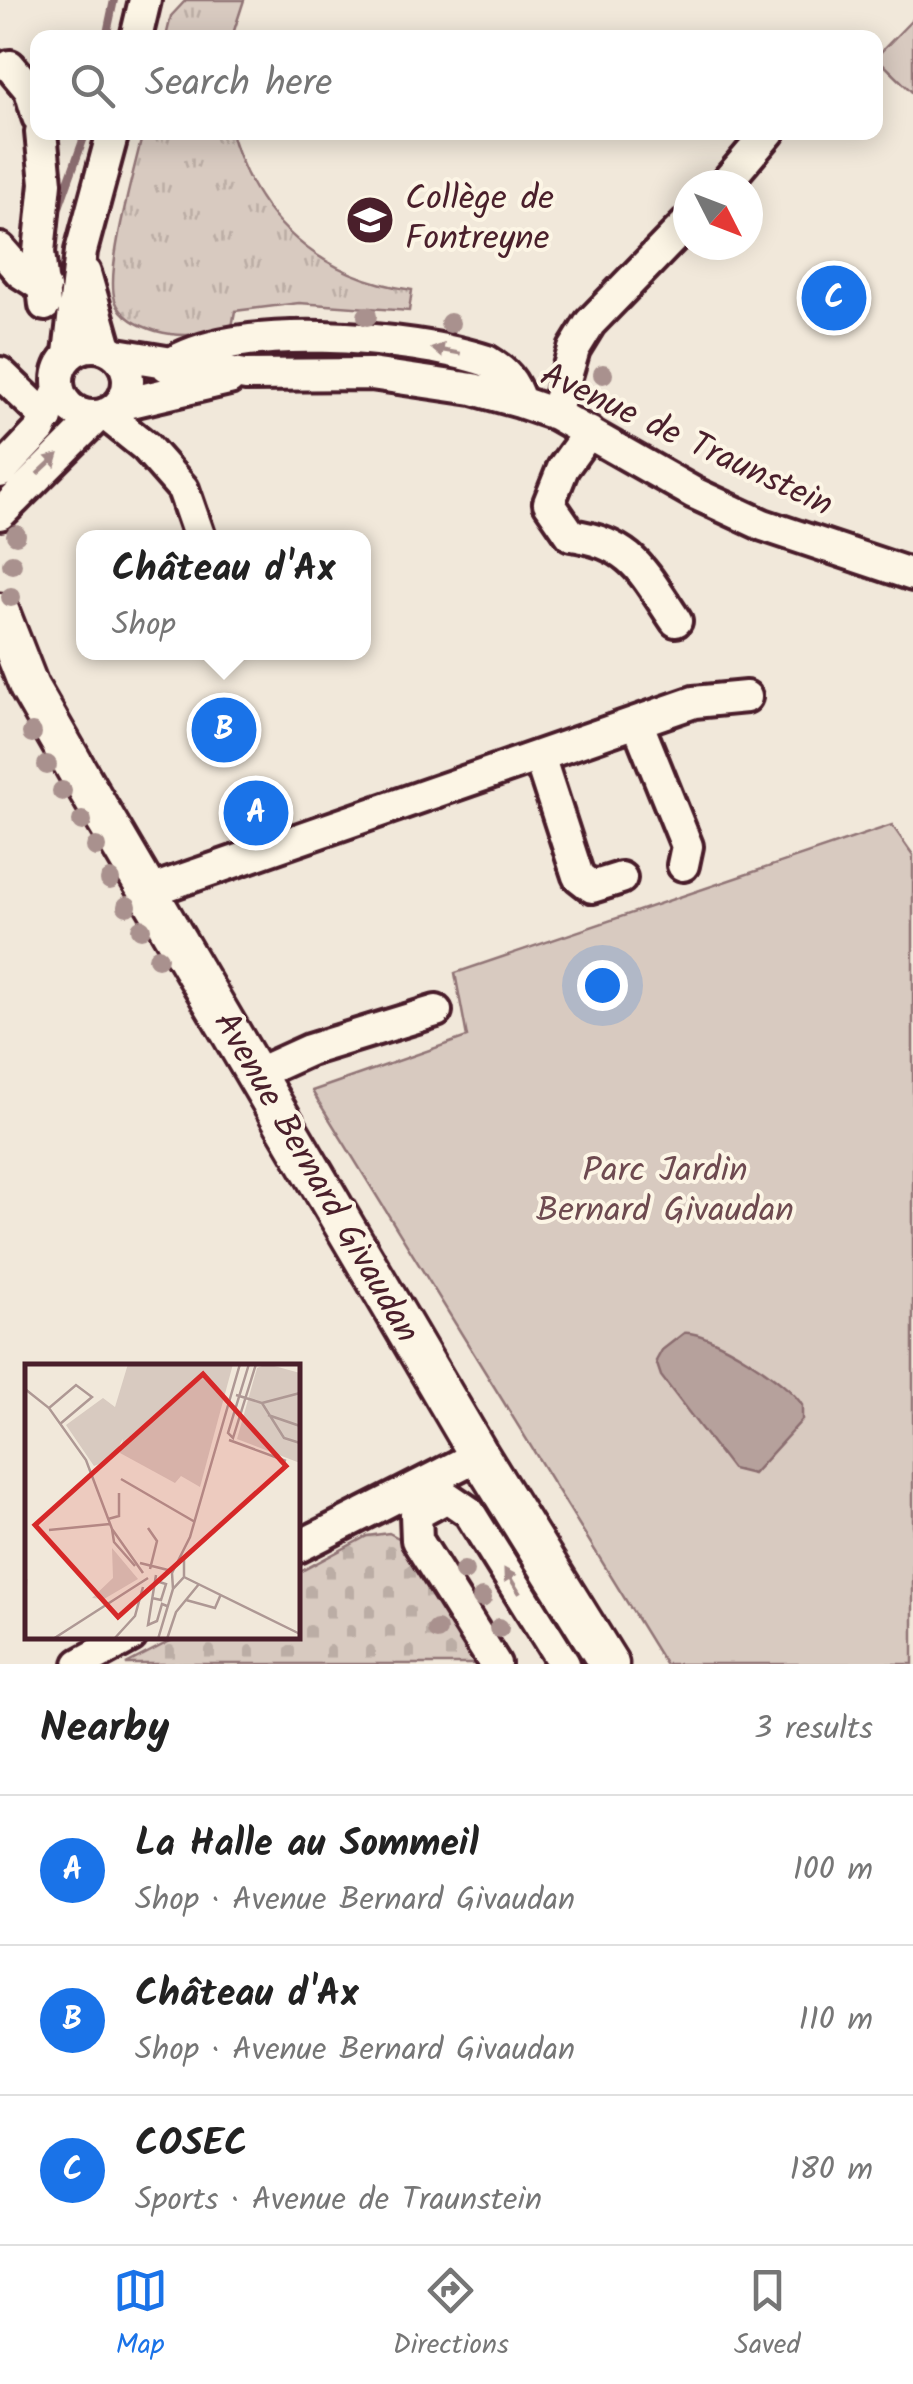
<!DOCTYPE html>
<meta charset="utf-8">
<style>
body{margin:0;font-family:Kalam,sans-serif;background:#f2f2f2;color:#222}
.compass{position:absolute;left:673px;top:170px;width:90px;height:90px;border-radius:50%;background:#fff;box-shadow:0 5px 25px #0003;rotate:132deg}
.you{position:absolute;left:602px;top:985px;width:35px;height:35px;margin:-25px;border:8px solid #fff;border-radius:50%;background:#1a73e8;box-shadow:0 0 0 15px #1a73e833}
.badge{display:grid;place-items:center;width:65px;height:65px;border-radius:50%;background:#1a73e8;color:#fff;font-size:32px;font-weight:700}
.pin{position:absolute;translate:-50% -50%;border:5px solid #fff;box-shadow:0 2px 10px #0006}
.popup{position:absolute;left:76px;top:530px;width:295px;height:130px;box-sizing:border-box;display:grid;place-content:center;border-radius:20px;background:#fff;filter:drop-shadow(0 2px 8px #0005);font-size:32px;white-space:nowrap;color:#767676}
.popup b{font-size:38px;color:#222}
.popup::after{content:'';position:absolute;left:50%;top:100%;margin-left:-20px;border:20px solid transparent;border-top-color:#fff}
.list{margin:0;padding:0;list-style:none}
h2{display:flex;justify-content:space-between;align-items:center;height:130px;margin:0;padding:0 40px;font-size:42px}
h2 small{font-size:32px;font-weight:400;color:#767676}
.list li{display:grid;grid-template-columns:65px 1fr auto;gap:30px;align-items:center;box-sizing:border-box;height:150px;padding:0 40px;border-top:2px solid #e0e0e0}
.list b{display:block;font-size:38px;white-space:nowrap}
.list p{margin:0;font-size:32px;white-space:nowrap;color:#767676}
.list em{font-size:32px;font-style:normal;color:#767676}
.icon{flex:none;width:55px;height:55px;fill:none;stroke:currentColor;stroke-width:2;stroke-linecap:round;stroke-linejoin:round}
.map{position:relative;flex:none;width:913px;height:1664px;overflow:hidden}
.search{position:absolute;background:#fff;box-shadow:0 5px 25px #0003;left:30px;right:30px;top:30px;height:110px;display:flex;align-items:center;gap:25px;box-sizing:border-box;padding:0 35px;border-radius:20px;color:#767676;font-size:38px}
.sheet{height:580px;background:#fff}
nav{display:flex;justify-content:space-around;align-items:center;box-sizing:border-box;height:140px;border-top:2px solid #e0e0e0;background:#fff;font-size:28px;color:#767676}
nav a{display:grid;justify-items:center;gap:5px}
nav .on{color:#1a73e8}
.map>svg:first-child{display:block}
.grass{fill:url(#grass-tufts);stroke:#917476;stroke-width:2.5}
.cemetery{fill:url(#cemetery-stones);stroke:#917476;stroke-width:2.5}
.park{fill:#d8cac0;stroke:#917476;stroke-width:2.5}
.water{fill:#b6a19c;stroke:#8b6d6f;stroke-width:2.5}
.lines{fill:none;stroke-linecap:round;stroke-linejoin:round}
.stream{stroke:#8b6d6f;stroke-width:8}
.minor-casing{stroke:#4a1f2b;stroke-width:38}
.major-casing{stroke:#4a1f2b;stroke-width:45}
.minor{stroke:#fcf5e5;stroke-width:30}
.major{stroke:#fcf5e5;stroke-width:38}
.tree{fill:#a9918e}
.oneway{fill:#a38a88}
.labels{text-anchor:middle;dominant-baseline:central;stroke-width:8;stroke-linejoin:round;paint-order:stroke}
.poi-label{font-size:35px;fill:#4a1f2b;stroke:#fcf5e5;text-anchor:start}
.street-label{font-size:35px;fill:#4a1f2b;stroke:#fcf5e5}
.park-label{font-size:35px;fill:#6e4a50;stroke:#fcf5e5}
.inset-road{fill:none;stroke:#ae9894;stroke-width:2.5}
.view{fill:#d62828;fill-opacity:0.15;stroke:#d62828;stroke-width:5}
.inset-edge{fill:none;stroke:#4a1f2b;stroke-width:5}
</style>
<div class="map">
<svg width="913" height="1664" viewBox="0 0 913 1664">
<defs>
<pattern id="grass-tufts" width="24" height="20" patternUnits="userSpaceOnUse" patternTransform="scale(2.5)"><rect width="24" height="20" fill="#d8cac0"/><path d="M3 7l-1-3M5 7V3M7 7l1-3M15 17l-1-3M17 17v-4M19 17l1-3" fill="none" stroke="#bbada5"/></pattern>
<pattern id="cemetery-stones" width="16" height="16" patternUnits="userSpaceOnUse" patternTransform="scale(2.5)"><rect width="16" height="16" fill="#d8cac0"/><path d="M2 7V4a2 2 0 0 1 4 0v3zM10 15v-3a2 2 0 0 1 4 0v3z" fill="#bbada5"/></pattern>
</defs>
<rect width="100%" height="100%" fill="#f1e8da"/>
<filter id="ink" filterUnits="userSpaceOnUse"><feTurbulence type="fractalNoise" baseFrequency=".01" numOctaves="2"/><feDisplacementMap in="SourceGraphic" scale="20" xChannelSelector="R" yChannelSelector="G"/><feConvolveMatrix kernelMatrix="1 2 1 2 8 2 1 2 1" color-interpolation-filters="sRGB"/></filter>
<g filter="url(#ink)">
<path class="grass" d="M186,0H244L232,37H166L171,16Z
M143,132L231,133C257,221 320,277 412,290L409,311L299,303L235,311L232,327C208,335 181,338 156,331C140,326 121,318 115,300C105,269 135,168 143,132Z"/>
<path class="cemetery" d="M389,1533L410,1544L485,1664H126L178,1637L298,1636V1573L367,1536Z"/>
<path class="park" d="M913,19V93L876,57Z
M892,825L913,855V1664H665L312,1091L467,1037L455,973Z"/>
<path class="water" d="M684,1333C708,1330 789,1382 802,1405V1420L753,1474L732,1469L661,1376L656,1361L662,1350Z"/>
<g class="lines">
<path class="stream" d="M106,38L114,0
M57,213L86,132"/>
<g class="minor-casing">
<path id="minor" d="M136,38L145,0
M10,66L30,90L38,117
M41,132L46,183L39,252L45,305
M724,185L769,132
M0,249L20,272L45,288
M85,273L106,347
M58 381a35 35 0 1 1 70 0a35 35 0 1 1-70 0Z
M69,354L81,251L113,132
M117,354L246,375L371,374L473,389L520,402L555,414L694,493L763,525L913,575
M167,366C232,320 412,336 487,361C505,372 514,381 520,402
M0,373L47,418
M119,405L229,379
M105,414L146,447L183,489L200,538
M555,414L574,349L590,323L688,222
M589,432L563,468L549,503L571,535C634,544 643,573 676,621
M0,472L40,430L58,392
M0,514L98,416
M637,722L687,846L683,865
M539,756L578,876L592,887L621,878
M147,892L694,702L746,697
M254,1075L309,1050L436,1011
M298,1547L479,1455
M80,1664L131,1636
M495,1664L417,1540L416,1514L447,1497L469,1512L564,1664"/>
</g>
<g class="major-casing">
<path id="major" d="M0,613L29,687L87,788L479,1455L609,1664"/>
</g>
<use href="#minor" class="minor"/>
<use href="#major" class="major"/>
</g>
<g class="tree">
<circle cx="367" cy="316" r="10"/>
<circle cx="450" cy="323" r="10"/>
<circle cx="603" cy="374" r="10"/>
<circle cx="16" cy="535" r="10"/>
<circle cx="12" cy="564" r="10"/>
<circle cx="11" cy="597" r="10"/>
<circle cx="32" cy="733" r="10"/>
<circle cx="47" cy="765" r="10"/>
<circle cx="62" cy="791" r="10"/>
<circle cx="82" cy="821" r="10"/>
<circle cx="96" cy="847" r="10"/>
<circle cx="110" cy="880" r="10"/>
<circle cx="127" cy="906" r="10"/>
<circle cx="141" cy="929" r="10"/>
<circle cx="158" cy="958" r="10"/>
<circle cx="464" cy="1571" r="10"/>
<circle cx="482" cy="1598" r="10"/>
<circle cx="499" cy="1628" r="10"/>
<circle cx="437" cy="1630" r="10"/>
</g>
<defs><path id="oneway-solid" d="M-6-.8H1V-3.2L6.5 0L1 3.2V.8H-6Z" transform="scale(2.5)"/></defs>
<g class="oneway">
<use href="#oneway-solid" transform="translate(446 351) rotate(-170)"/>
<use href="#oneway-solid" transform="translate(48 464) rotate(-43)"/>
<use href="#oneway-solid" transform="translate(512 1581) rotate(-122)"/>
</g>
</g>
<defs>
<g id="school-disc" transform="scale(2.5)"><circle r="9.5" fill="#4a1f2b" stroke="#fcf5e5"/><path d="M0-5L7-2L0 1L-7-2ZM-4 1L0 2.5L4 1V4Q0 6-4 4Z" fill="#fff"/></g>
</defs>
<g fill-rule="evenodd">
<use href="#school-disc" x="370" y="220"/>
</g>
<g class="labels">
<g class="poi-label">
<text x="405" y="200">Collège de<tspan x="405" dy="40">Fontreyne</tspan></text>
</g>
<g class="street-label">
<text transform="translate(686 441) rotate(25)">Avenue de Traunstein</text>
<text transform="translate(315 1178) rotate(60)">Avenue Bernard Givaudan</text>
</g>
<g class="park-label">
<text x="665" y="1172">Parc Jardin<tspan x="665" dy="40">Bernard Givaudan</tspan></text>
</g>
</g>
<g transform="translate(25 1364)">
<rect width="275" height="275" fill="#f1e8da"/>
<path d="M87,184L113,215L79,235L67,234L88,214Z" fill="#d8cac0"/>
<path d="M242,0L275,9V99L212,75L232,4Z" fill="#d8cac0"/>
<path d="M103,0H208L175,123L156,112L150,119L95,89L98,75L87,95L69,102L41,61L78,34L90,43Z" fill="#d8cac0"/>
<path class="inset-road" d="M224,0L203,69L208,74L231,0M0,25L24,44L61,96L87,165L118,209M211,31L237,39L259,74L275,79M237,39L275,29M24,44L51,21L67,33L35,60M243,51L275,62M204,76L261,97M96,115L170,158M83,155L94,152V129M123,164L132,177L125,205M87,165L89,178L110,202M24,166L85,160M115,199L147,207M131,211L123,261L132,257L137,240L142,242M159,213L275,270M148,225L147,209L165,173L215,0M127,234L136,236L141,220L131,217M161,236L190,244L196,230M0,248L1,215M28,275L123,214M89,275L110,252L118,223M133,275L148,225L159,213V193M142,275L151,248L174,220"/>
<path class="view" d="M178,10L261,102L93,253L10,161Z"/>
<rect width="275" height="275" class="inset-edge"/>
</g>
</svg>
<svg class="compass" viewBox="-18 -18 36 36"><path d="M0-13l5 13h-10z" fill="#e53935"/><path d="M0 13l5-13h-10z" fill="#767676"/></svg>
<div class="you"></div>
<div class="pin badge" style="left:256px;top:813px">A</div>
<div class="pin badge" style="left:224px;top:730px">B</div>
<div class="popup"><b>Château d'Ax</b>Shop</div>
<div class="pin badge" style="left:834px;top:298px">C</div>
<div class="search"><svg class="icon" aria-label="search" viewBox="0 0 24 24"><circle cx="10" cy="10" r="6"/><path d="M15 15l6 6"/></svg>Search here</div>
</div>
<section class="sheet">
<h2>Nearby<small>3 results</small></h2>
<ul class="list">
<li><span class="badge">A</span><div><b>La Halle au Sommeil</b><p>Shop · Avenue Bernard Givaudan</p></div><em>100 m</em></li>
<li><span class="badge">B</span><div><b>Château d'Ax</b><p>Shop · Avenue Bernard Givaudan</p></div><em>110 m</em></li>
<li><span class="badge">C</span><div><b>COSEC</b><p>Sports · Avenue de Traunstein</p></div><em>180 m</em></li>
</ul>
</section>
<nav>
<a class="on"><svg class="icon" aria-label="map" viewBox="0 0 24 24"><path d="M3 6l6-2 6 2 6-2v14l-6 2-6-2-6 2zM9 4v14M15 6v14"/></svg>Map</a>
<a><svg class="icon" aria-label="directions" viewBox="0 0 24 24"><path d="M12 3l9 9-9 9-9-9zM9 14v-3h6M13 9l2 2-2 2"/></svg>Directions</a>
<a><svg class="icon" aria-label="saved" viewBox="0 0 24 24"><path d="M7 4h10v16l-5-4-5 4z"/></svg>Saved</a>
</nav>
